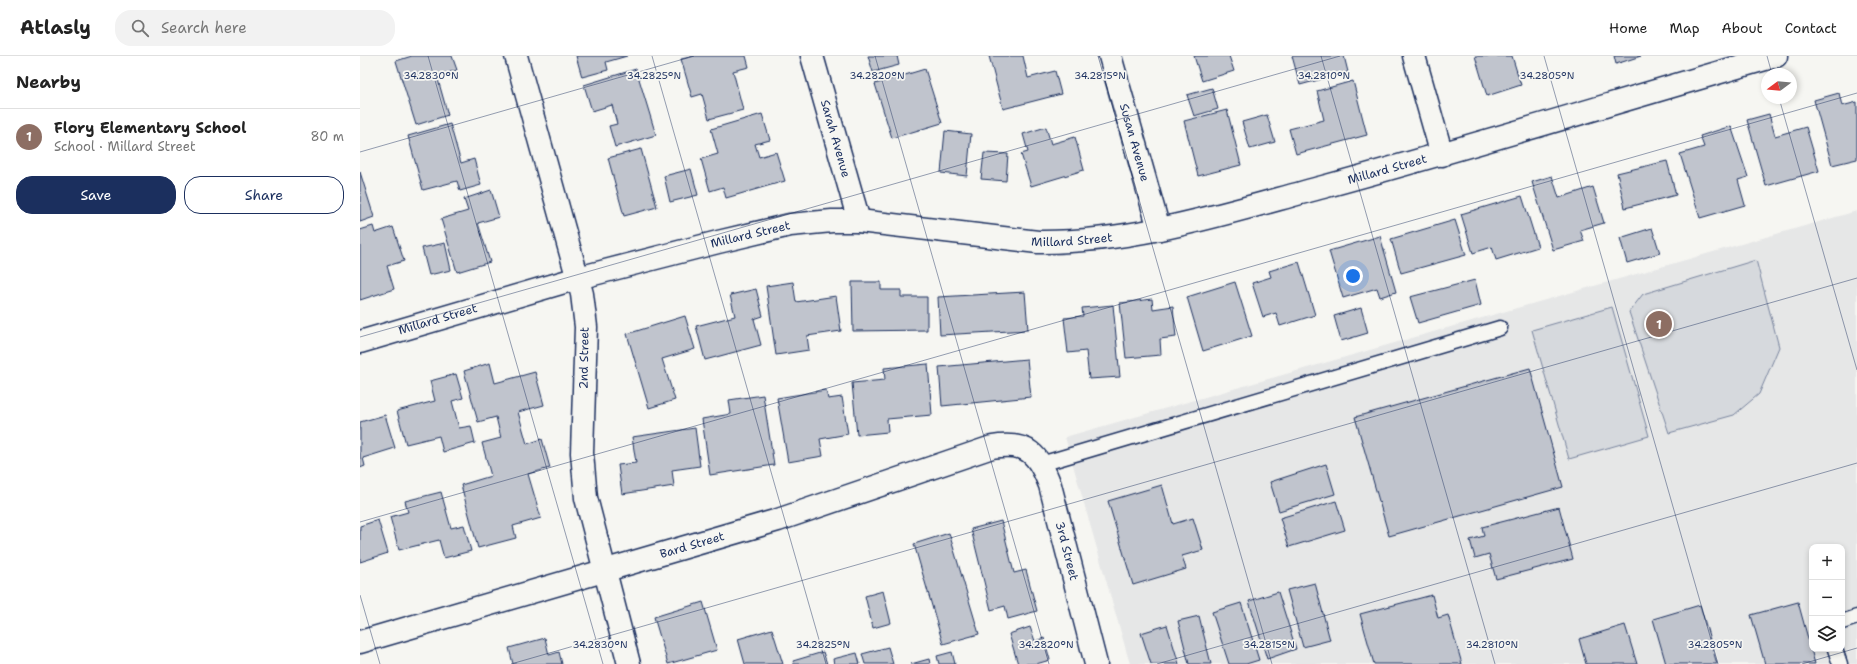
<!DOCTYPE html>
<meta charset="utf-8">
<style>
body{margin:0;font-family:"Shantell Sans",sans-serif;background:#f2f2f2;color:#222}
.controls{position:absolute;right:12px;bottom:12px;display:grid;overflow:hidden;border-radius:8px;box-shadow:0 2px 6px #0003}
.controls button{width:36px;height:36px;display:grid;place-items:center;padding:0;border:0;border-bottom:1px solid #e0e0e0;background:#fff;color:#222;font:20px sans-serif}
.compass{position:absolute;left:1401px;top:12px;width:36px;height:36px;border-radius:50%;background:#fff;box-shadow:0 2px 6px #0003;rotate:254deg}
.you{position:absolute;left:993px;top:220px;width:14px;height:14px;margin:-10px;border:3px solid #fff;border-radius:50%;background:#1a73e8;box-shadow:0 0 0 6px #1a73e833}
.badge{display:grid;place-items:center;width:26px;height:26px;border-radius:50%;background:#1b2f5e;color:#fff;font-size:13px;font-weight:700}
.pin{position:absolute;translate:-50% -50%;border:2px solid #fff;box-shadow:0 1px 4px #0006}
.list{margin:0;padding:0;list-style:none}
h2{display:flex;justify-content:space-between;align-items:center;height:52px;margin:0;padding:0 16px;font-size:17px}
h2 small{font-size:13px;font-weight:400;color:#767676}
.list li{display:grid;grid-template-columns:26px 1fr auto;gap:12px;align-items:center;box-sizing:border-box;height:56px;padding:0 16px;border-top:1px solid #e0e0e0}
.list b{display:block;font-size:15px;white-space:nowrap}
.list p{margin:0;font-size:13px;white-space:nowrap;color:#767676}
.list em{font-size:13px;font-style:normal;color:#767676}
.actions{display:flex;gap:8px;padding:12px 16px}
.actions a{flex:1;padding:9px 0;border:1px solid #1b2f5e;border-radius:16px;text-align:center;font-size:14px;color:#1b2f5e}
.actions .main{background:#1b2f5e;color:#fff}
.icon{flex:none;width:22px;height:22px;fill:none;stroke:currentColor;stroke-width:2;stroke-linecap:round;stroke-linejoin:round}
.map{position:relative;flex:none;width:1497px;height:608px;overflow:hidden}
header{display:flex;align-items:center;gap:24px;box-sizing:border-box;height:56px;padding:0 20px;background:#fff;border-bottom:1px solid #e0e0e0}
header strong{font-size:19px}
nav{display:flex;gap:22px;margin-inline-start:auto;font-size:14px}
.search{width:280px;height:36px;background:#f2f2f2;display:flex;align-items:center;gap:10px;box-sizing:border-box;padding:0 14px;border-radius:16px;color:#767676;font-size:15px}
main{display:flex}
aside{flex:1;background:#fff}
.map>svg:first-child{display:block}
.built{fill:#e6e7e7;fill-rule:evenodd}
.green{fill:#d6d9dd;stroke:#78849e}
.building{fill:#c0c4cd;stroke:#1b2f5e}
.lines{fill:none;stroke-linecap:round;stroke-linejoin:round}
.lane-casing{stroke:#1b2f5e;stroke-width:17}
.street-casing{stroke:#1b2f5e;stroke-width:25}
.lane{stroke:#f6f6f2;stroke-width:14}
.street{stroke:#f6f6f2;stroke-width:22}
.ticks{fill:none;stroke:#1b2f5e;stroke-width:1;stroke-opacity:0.45}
.labels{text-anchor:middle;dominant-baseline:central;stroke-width:3.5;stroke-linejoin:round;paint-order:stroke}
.street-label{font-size:12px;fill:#1b2f5e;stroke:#f6f6f2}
.ticks-label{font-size:10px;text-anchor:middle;fill:#1b2f5e;stroke:#f6f6f2;stroke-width:3.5;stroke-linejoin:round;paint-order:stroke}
</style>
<header>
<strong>Atlasly</strong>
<div class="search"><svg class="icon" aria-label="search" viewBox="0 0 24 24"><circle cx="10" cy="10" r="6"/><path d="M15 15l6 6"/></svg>Search here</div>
<nav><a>Home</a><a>Map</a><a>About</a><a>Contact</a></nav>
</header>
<main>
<aside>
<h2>Nearby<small></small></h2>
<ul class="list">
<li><span class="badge" style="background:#8d6e63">1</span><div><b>Flory Elementary School</b><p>School · Millard Street</p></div><em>80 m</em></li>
</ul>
<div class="actions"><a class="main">Save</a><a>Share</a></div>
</aside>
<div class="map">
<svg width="1497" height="608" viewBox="0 0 1497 608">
<rect width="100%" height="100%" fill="#f6f6f2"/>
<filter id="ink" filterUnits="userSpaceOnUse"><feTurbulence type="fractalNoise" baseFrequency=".025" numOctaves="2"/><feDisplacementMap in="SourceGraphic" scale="8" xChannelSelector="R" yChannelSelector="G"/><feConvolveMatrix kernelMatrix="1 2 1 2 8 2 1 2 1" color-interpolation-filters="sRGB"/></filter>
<g filter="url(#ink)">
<path class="built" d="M1497,155V608H770L705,381ZM1452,491H1482V593H1452Z"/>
<path class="green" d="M1396,204L1419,291L1399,338L1374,359L1309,377L1269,256L1283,238Z
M1252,251L1289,380L1209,403L1172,274Z"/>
<path class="building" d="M52,0H92L97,14L77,20L88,59L56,69L36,5Z
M216,0H267L246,6L248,14L222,21Z
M334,0H386L389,11L373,15L383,54L349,63L342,38L332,41L321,3Z
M508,0H538H537L539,9L513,16Z
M629,0H663L668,22L695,15L701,38L643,53Z
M834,0H869L874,15L842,25Z
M932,0H984L988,16L940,29Z
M1115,0H1152L1161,29L1127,40Z
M1254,0H1281L1256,8Z
M276,13L296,79L255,91L249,70L257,68L252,49L232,55L224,29Z
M565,13L582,67L532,82L515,28Z
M993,25L1007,79L936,98L929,73L964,64L957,35Z
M852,32L858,53L834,60L827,39Z
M1479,37L1482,50L1497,46V103L1472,109L1454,44Z
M867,54L881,109L838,120L824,65Z
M402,58L410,84L395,88L399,101L416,96L425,125L366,142L363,131L350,135L341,103L358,98L351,73Z
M1409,58L1415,80L1446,71L1459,115L1406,130L1387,64Z
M907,59L915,86L890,93L882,66Z
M90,68L101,107L114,103L121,129L100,135L97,125L63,134L48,80Z
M1371,70L1388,121L1378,124L1385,149L1340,162L1320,98L1344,91L1340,80Z
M686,71L691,88L715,81L724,114L671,130L661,98L668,96L663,78Z
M585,75L611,78L607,120L581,117Z
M281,93L297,151L264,160L248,102Z
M624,97L648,98L646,125L621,123Z
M1307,105L1316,139L1265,152L1257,117Z
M331,113L338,139L310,146L304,120Z
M0,116L14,161L0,166Z
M1192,120L1199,142L1233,131L1244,167L1220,174L1224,185L1193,194L1172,126Z
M131,134L139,161L118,167L130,206L97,216L81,163L108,155L104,143Z
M1162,140L1178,191L1136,204L1132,191L1113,197L1101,158Z
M1095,164L1106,199L1041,217L1031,183Z
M13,170L15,177L33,171L44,205L27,210L34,233L0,244V174Z
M1292,172L1300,197L1267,207L1260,182Z
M1020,180L1036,236L1020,241L1017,232L983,242L969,195Z
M85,187L91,214L69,219L62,192Z
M939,206L955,259L920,270L916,257L903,261L892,227L911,221L909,215Z
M1115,224L1121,249L1058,267L1050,241Z
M433,226L436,246L476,240L481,275L447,280L449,294L416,299L406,230Z
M492,226H521V234H541V241H567V274L493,275Z
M875,226L892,280L843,295L827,241Z
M396,233L403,260L394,263L401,289L345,304L336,270L375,260L370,239Z
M665,236L668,274L580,279L578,241Z
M792,243L793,253L813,250L816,281L800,283L801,299L766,302L760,247Z
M753,249L760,321L729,323L726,295L708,297L704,262L723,260L722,252Z
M1001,252L1008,277L981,285L974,260Z
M325,260L335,293L302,303L315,344L289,352L267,278Z
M667,303L671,341L582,350L579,311Z
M130,307L135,327L175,316L184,349L158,356L167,388L182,383L190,412L168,418L181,462L153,470L156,482L118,492L101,429L131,420L122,387L141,382L136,361L118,366L104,315Z
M568,308L572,359L527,363L528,376L497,379L492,327L525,324L524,312Z
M1170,312L1203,431L1029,480L995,361Z
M96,318L103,342L92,345L99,372L111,370L115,387L83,396L79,380L46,388L37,355L75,345L70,325Z
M466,334L468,343L482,341L488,378L460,383L463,400L428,406L417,342Z
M403,339L414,409L350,419L342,363L371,358L369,344Z
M25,359L35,392L3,402L5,410L0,412V366Z
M335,372L340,410L312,414L314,430L262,438L258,409L276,407L272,381Z
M966,408L975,438L919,455L910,426Z
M802,429L813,468L833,462L843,494L822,500L826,513L773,529L748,445Z
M81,436L91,472L104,469L111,495L84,502L79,484L39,494L30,461L48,456L45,445Z
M976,445L985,474L929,491L920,462Z
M1199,451L1213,503L1136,523L1129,498L1115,502L1110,484L1124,480L1122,471Z
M18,464L28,497L0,506V470Z
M641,465L654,517L666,514L677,555L648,563L645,550L631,554L611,473Z
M589,477L619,578L583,588L554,488Z
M955,527L970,584L943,591L927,534Z
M523,535L531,567L513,572L505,540Z
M918,536L936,593L907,603L889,545Z
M1072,539L1078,562L1088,559L1102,608H1014L1000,558Z
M343,546L357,594L308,608L294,561Z
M1438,546L1455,608H1405L1391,559Z
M881,547L899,604L886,608H869L852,556Z
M1340,549L1357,608H1306L1293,563Z
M839,560L851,608H829L818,565Z
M807,569L819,608H791L781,577Z
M1265,569L1277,608H1226L1219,583Z
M670,571L675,585L684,582L690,604L676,608H658L649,578Z
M412,573L423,608H385L378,583Z
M185,582L189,599L199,596L202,608H153L149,592Z
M528,591L533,608H505L502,598Z
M463,596L467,608H434L433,605Z
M592,596L595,608H579L577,600Z
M497,597L500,608H474L473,603Z
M569,603L570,608H551Z"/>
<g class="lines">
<g class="lane-casing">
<path id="lane" d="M681,408L1140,272
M1482,566L1497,561
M1475,593L1480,608"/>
</g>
<g class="street-casing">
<g id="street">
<path d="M156,0L222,238L226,271L222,397L226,442L269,608"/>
<path id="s1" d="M452,0L499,165"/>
<path id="s2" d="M750,0L799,173"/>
<path d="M1054,0L1082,99"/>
<path id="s3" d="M0,286L218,222L358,186L430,169L472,165H499L678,186C776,187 869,156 963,131C1115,90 1265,43 1416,0"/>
<path id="s4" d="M0,586L418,464L632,391C668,385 678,398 690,429L736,608"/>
</g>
</g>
<use href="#lane" class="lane"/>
<use href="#street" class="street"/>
</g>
</g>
<path class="ticks" d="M68,0L243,608M292,0L466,608M515,0L689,608M738,0L912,608M961,0L1135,608M1184,0L1358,608M1407,0L1412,18M1419,42L1497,314M0,96L334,0M0,281L980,0M0,466L1497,37M0,539L20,608M151,608L1497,222M797,608L1497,407M1442,608L1497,592"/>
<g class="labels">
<g class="street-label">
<text stroke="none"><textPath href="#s1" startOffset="86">Sarah Avenue</textPath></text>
<text stroke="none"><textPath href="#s2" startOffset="90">Susan Avenue</textPath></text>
<text stroke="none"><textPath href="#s3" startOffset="1053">Millard Street</textPath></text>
<text stroke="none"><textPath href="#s3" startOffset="405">Millard Street</textPath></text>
<text stroke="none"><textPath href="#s3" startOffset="729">Millard Street</textPath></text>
<text stroke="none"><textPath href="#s3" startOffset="81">Millard Street</textPath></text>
<text transform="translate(224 302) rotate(-89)">2nd Street</text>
<text stroke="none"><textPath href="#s4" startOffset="346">Bard Street</textPath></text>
<text stroke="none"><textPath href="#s4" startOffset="808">3rd Street</textPath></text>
</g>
</g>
<g class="ticks-label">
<text x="71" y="23">34.2830°N</text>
<text x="294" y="23">34.2825°N</text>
<text x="517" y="23">34.2820°N</text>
<text x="740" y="23">34.2815°N</text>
<text x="964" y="23">34.2810°N</text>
<text x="1187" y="23">34.2805°N</text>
<text x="240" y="592">34.2830°N</text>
<text x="463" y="592">34.2825°N</text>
<text x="686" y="592">34.2820°N</text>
<text x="909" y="592">34.2815°N</text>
<text x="1132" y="592">34.2810°N</text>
<text x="1355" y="592">34.2805°N</text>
</g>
</svg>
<div class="controls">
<button>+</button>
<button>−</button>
<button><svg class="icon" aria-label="layers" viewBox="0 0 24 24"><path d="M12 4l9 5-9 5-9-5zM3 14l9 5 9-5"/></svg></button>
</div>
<svg class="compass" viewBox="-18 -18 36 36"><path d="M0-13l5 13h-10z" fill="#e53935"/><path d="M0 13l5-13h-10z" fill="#767676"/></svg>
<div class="you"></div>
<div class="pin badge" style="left:1299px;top:268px;background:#8d6e63">1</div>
</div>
</main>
